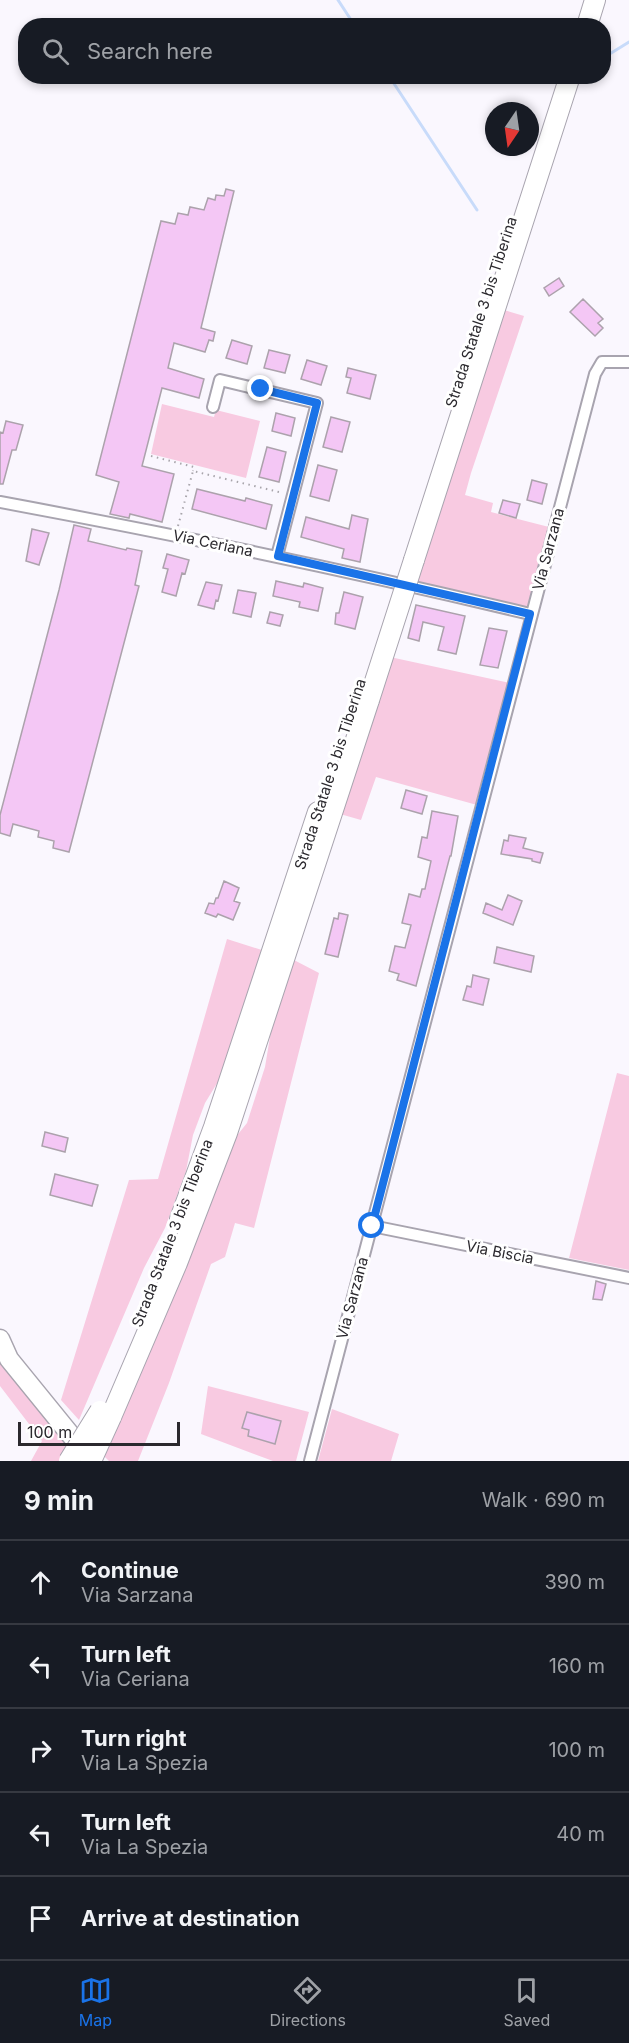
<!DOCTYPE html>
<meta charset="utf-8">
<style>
body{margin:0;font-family:Inter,sans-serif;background:#242831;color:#f1f3f6}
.compass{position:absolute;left:485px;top:102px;width:54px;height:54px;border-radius:50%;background:#171b24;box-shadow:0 3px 9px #0003;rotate:193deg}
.scale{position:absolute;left:18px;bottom:15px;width:162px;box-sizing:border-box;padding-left:6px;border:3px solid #2b292e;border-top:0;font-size:16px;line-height:21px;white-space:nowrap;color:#2b292e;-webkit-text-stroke:4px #fff;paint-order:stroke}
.stop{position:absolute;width:18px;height:18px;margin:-14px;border:4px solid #1a73e8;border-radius:50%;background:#fff}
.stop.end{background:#1a73e8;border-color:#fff;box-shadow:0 2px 6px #0008}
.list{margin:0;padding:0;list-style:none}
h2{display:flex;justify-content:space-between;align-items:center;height:78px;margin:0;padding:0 24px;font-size:26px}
h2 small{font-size:20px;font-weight:400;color:#9ea1a6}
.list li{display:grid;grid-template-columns:39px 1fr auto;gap:18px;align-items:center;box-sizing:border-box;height:84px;padding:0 24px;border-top:2px solid #363941}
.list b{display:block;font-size:22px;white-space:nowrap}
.list p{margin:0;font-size:20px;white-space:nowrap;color:#9ea1a6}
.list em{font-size:20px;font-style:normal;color:#9ea1a6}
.icon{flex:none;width:33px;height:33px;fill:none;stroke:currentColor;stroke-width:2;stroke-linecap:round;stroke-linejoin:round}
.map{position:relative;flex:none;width:629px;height:1461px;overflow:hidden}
.search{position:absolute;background:#171b24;box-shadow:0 3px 9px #0003;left:18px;right:18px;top:18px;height:66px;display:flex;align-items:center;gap:15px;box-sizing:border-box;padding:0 21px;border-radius:24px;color:#9ea1a6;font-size:22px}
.sheet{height:498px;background:#171b24}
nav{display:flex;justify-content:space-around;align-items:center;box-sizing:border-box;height:84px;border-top:2px solid #363941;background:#171b24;font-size:16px;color:#9ea1a6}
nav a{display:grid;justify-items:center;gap:3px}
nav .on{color:#1a73e8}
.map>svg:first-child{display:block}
.green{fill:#f8cae1}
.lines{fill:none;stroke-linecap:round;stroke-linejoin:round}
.stream{stroke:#c8dbfa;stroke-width:3}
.building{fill:#f4c7f5;stroke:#aca2ac;stroke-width:1.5}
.street-casing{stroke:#a8a4af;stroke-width:14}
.primary-casing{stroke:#a8a4af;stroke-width:21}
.highway-casing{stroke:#a8a4af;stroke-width:22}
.path{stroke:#a8a5ab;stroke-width:2;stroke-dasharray:1.5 4.5;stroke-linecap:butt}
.street{stroke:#fff;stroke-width:10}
.primary{stroke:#fff;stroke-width:18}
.highway{stroke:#fff;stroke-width:20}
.highway-bridge-casing{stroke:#a8a4af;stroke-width:22;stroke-linecap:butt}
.highway-bridge{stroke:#fff;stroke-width:20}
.route{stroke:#1a73e8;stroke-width:8}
.labels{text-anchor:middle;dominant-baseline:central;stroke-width:6;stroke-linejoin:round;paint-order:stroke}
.street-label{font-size:15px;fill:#2b292e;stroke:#fff}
</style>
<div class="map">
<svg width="629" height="1461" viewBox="0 0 629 1461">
<rect width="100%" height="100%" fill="#faf7fe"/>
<path class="green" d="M504,310L524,316L471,473L465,495L493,503L491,512L549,527L528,607L436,589L415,583Z
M162,404L214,417L216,410L260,421L246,478L151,454Z
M390,657L510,683L477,805L376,777L361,820L340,814Z
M227,939L265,951L227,1067L205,1103L193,1135L186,1171L165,1228L144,1268L79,1420L61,1400L129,1180L158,1179Z
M292,959L319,973L254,1228L235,1223L225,1257L211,1264L169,1383L138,1461H109L104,1456L142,1370L231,1143L247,1123L265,1067L271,1031Z
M617,1073L629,1076V1270L569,1258Z
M0,1361L68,1444L59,1461H31L42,1441L0,1386Z
M208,1386L309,1412L296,1461H273L201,1434Z
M332,1409L399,1434L391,1461H318Z"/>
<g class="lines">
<path class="stream" d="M338,0L355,26
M608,55L629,42
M389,76L477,210"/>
</g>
<path class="building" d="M226,189L234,191L201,328L215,332L213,341L209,340L205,352L174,343L168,368L204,379L199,398L162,388L142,466L174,474L162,522L130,514L129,518L110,514L119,482L96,475L161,221L175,224L178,213L188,215L190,207L204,210L208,198L215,200L216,195L224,196Z
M559,278L564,286L549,296L544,288Z
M583,299L603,319L598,323L603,328L595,336L570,312Z
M232,340L252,346L247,364L226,358Z
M269,350L290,355L285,373L264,368Z
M307,360L327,366L321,385L301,379Z
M348,368L376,375L370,399L347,393L351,378L346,377Z
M276,413L295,418L291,436L272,431Z
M331,417L350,422L342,452L323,447Z
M6,421L23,425L16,450H12L3,484H0V432L3,433Z
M267,447L286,452L279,482L259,477Z
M318,465L337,470L329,501L310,496Z
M532,480L547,484L542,504L527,500Z
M197,489L245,501L246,498L272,505L266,529L192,509Z
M503,500L520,504L516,518L499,513Z
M352,515L368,519L360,562L342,558L344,549L301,537L306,517L349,529Z
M74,525L91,529L88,541L126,550L127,548L142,551L135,585L139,586L69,852L53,848L54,841L38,837L39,831L13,824L10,836L0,833V815L59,590Z
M32,529L49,533L39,565L26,561Z
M167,554L189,560L185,574L182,573L176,596L162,592L168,569L163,568Z
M276,581L303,587L304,583L323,588L318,611L299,607L300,602L273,596Z
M206,582L222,585L218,601L216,600L214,609L198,605Z
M238,590L256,593L251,617L233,613Z
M344,592L363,597L355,629L335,624L336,613H339Z
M416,605L465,616L456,654L438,650L444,627L423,622L419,641L408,638Z
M270,612L283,615L280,626L267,623Z
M489,628L507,631L498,668L480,665Z
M406,790L427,796L422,814L401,808Z
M432,811L458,816L451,856H450L416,986L397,980L399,974L389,971L395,946L405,948L411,925L402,923L409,894L420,897L422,889H425L431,861L418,857L422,837L427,838Z
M509,835L526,838L523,848L543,853L540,863L532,861V859L501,854L504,840L508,841Z
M224,881L239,888L234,901L240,903L233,920L218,914L216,917L205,913L209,903L214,904L216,898H218Z
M508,895L522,901L513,925L483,913L486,903L502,910Z
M339,913L348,915L338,957L325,954L334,918L338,919Z
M497,947L534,956L531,972L494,963Z
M473,975L489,979L483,1005L463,1000L467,986L471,987Z
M45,1132L68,1138L65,1152L42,1146Z
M55,1174L98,1185L92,1206L50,1195Z
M596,1281L606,1284L602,1300L593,1299Z
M247,1412L281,1421L275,1444L248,1436L249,1430L242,1428Z"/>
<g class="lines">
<g class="street-casing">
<path id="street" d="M213,407L220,380L317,403L277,556
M0,502C178,535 355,572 530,614
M372,1226L629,1278
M310,1461L595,374L602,362H629"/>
</g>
<g class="primary-casing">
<path id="primary" d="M0,1339L9,1359L87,1455"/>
</g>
<g class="highway-casing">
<path id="highway" d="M587,26L595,0
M414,560L570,76
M180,1219L214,1127L318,812
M111,1417L177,1263L227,1133L369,700"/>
</g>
<path class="path" d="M151,456L194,467L193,471
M178,526L193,471L283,493"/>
<use href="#street" class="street"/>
<use href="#primary" class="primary"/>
<use href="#highway" class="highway"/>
<g class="highway-bridge-casing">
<path id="highway-bridge" d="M369,700L414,560
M69,1461L100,1411
M91,1461L111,1417"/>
</g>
<use href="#highway-bridge" class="highway-bridge"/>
</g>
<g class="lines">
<path class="route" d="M261,389L317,403L278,556L530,614L372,1226"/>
</g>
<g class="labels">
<g class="street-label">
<text transform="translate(481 312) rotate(-72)">Strada Statale 3 bis Tiberina</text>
<text transform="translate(213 543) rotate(12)">Via Ceriana</text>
<text transform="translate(548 549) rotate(-75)">Via Sarzana</text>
<text transform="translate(330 774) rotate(-72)">Strada Statale 3 bis Tiberina</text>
<text transform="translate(172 1233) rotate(-69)">Strada Statale 3 bis Tiberina</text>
<text transform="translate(500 1252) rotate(11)">Via Biscia</text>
<text transform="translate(352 1298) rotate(-75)">Via Sarzana</text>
</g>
</g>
</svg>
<svg class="compass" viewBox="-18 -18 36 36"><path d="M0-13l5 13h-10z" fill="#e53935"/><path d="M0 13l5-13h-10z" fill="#9ea1a6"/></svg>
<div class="scale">100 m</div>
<div class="stop" style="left:372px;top:1226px"></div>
<div class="stop end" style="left:261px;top:389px"></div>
<div class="search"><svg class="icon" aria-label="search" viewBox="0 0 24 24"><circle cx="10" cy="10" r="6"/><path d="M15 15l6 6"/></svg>Search here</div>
</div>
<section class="sheet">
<h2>9 min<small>Walk · 690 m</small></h2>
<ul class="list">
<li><svg class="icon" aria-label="ahead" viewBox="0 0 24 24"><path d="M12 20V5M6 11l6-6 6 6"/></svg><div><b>Continue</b><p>Via Sarzana</p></div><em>390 m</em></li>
<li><svg class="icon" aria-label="left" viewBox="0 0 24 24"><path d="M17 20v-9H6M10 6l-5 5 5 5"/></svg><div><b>Turn left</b><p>Via Ceriana</p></div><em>160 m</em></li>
<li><svg class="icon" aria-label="right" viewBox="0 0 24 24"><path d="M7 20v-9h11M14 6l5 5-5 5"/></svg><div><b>Turn right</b><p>Via La Spezia</p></div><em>100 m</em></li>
<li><svg class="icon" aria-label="left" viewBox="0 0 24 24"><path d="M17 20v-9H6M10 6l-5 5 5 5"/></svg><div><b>Turn left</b><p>Via La Spezia</p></div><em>40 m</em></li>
<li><svg class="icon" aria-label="arrive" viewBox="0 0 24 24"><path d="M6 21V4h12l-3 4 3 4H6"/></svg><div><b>Arrive at destination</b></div></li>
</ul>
</section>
<nav>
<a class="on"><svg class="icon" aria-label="map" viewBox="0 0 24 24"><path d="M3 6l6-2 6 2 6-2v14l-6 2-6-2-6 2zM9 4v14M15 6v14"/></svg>Map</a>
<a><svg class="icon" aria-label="directions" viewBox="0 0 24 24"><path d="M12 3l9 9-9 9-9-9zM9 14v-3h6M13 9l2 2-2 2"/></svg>Directions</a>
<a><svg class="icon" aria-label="saved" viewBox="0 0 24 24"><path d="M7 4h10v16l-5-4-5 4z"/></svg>Saved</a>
</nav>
